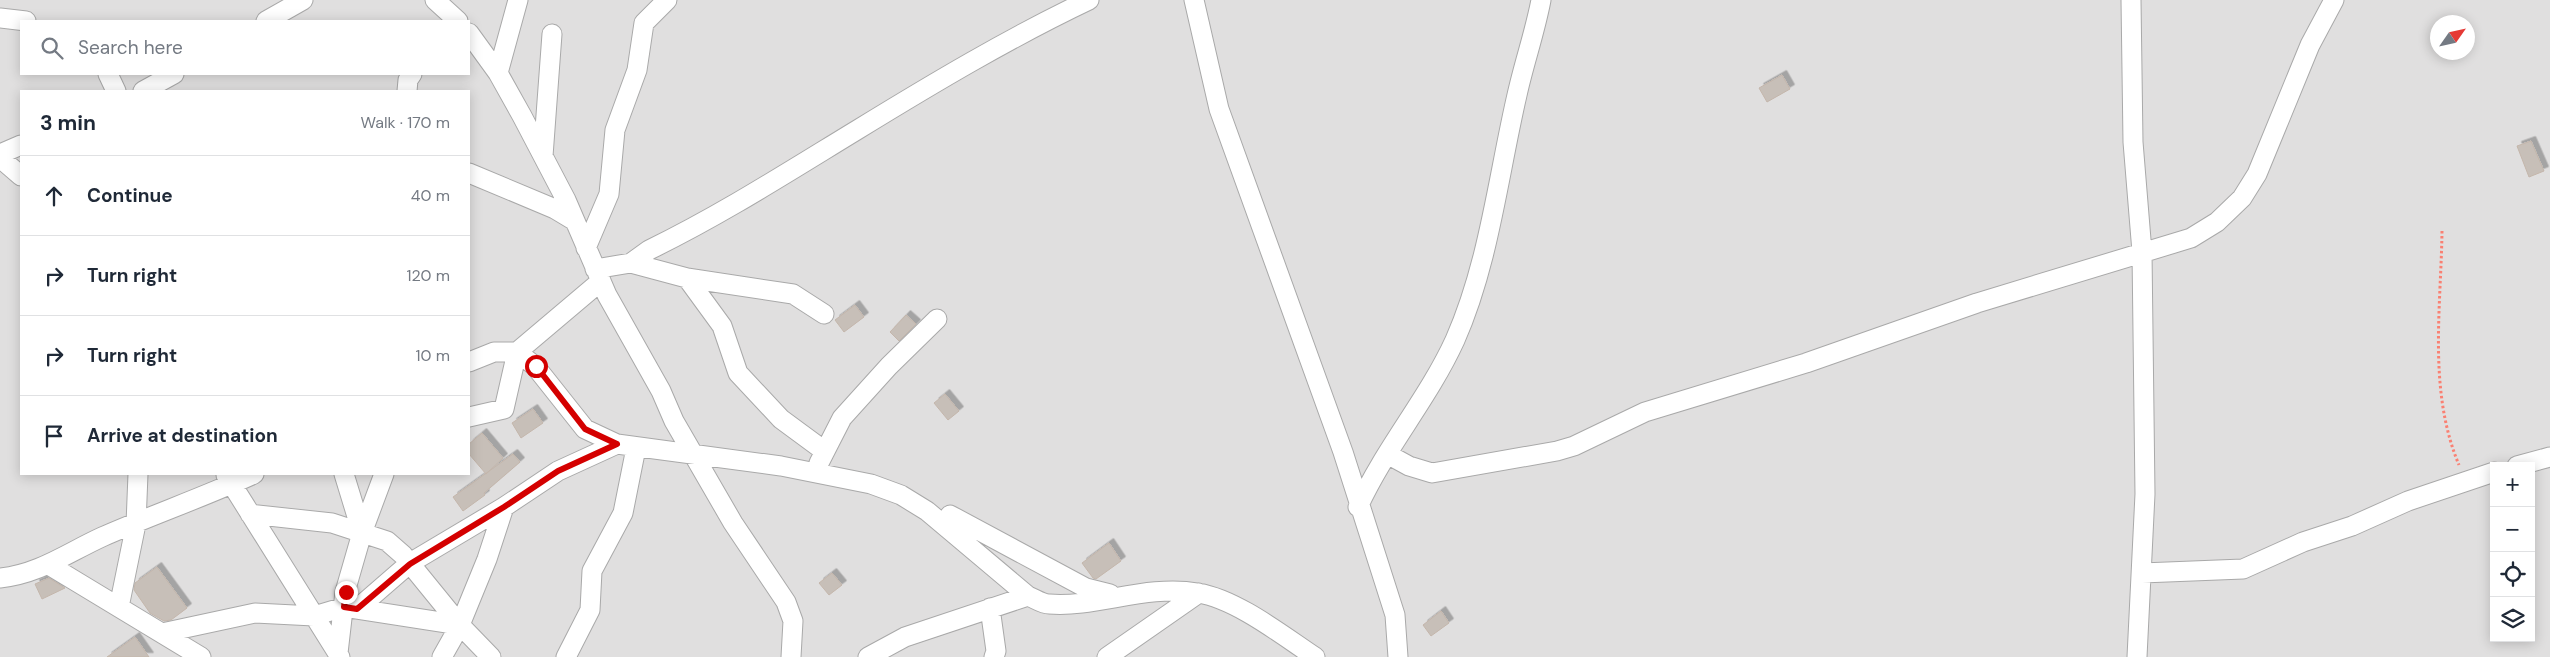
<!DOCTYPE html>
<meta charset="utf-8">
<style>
body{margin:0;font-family:"DM Sans",sans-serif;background:#f2f2f3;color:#1f2937}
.controls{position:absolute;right:15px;bottom:15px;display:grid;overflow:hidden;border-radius:0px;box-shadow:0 2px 12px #0003}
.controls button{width:45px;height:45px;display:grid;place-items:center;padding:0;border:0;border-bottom:1px solid #e0e1e3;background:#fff;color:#1f2937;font:25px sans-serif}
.compass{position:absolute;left:2430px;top:15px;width:45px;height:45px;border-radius:50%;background:#fff;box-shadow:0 2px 12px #0003;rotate:56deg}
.stop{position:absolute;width:15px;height:15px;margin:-11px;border:4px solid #d40000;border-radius:50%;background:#fff}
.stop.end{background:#d40000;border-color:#fff;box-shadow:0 1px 5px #0008}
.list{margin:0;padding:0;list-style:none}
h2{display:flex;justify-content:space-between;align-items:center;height:65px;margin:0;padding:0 20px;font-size:21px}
h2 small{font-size:16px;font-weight:400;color:#747a83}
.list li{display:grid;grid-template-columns:32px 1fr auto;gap:15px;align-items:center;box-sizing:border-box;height:80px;padding:0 20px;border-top:1px solid #e0e1e3}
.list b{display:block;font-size:19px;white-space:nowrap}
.list em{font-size:16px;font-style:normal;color:#747a83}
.icon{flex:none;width:28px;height:28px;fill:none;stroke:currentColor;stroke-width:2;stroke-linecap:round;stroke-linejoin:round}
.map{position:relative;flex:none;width:2550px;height:657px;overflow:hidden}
.search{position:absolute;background:#fff;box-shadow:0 2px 12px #0003;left:20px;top:20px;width:450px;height:55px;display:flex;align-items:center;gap:12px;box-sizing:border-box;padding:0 18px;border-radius:0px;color:#747a83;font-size:19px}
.panel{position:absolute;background:#fff;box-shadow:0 2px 12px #0003;left:20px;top:90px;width:450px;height:385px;border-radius:0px}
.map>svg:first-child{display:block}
.residential{fill:#e0dfdf;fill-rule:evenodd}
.building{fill:#c7bfb8;stroke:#c4b6ab;filter:url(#shadow)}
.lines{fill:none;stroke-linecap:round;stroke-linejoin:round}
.street-casing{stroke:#a9a9a9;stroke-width:21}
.path{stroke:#fa8072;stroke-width:3;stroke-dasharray:2.5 2.5;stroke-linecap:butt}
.street{stroke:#fff;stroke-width:19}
.route{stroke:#d40000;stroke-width:6}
</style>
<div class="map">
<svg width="2550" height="657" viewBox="0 0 2550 657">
<defs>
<filter id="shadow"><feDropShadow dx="4.5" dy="-4.5" stdDeviation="0" flood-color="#0004"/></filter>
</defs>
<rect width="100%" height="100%" fill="#f2efe9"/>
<path class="residential" d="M0,0H2550V657H0ZM21,21H469V74H21ZM2438,22H2468V52H2438ZM21,91H469V474H21ZM2494,466H2531V638H2494Z"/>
<path class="building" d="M1782,75L1790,89L1767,102L1759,88Z
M2531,141L2544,171L2529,177L2517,146Z
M855,305L864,317L844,332L835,320Z
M906,315L916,324L899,341L890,332Z
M945,394L959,411L948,420L934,403Z
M533,409L543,423L521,438L512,423Z
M482,433L503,458L486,474L469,454V444Z
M513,454L520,462L484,493L485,495L463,511L453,497Z
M1109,543L1121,561L1096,579L1093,578L1082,563Z
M157,567L187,608L171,620L164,621L150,613L134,590L135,583Z
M832,573L842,585L829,595L819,583Z
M49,578L65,588L42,599L35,584Z
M1441,611L1449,623L1431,636L1423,625Z
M135,637L149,657H107Z"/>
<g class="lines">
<g class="street-casing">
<path id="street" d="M435,0L458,21
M1194,0L1219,109L1343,452L1395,615L1398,657
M2131,0L2133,142L2142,252L2145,494L2137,657
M0,18L26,21
M266,21L303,0
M469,33L498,73L522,116L566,200L607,295L661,391L674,421L733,523L786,602L793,621L791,657
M498,73L518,0
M108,74L116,91
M143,91L174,74
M407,91L408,80L412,74
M0,154L21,145
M543,156L552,34
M0,158L21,176
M469,173L555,209L575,221
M586,248L609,194L615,130L637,70L644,23L667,0
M631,263L687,278L722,326L738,373L781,419L819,447
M595,269L631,263L649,250C721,215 788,172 857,130C932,84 1009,38 1089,0
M687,278L793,294L824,314
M469,362L494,352H517L535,366L585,429L617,444L781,466L871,484L901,495L927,511L1028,596C1034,598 1042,604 1049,604C1097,608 1145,584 1198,593C1236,599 1282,635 1315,657
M469,417L504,409L517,352L601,281
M1387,454L1409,466L1432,473L1557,451L1574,446L1645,412L1806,363L1977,303L2191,238L2217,222L2242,198L2257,174L2310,45L2334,0
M819,463L842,418L889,366L937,319
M2517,466L2550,457
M344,474L362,533
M226,475L340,657
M1358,507C1385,448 1428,399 1455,340C1489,263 1498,177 1517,95C1524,63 1535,32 1541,0
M250,514L332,523L387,541L403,555L460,625L491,657
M950,515L1086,588L1110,594
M49,565L201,657
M2142,573L2243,569L2303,542L2352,526L2408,501L2494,472
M0,578C39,574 67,553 102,537C152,515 204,497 254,474
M119,607L136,524L138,474
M990,608L996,651L994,657
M357,609L410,563L504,507
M162,633L255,613L314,616L344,607L460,625
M338,653L345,592L362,533L384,474
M442,657L460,625L487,559L504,507L558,471L617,444
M566,657L590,610L592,571L623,513L636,448
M868,657L905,637L1028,596
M1107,657L1199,593"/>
</g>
<path class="path" d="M2442,231C2441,309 2428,391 2459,465"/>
<use href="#street" class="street"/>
</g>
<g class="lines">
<path class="route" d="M346,592L344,607L357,609L410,564L504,507L558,471L617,444L585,429L536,366"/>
</g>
</svg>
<div class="controls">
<button>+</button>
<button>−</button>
<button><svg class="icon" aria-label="locate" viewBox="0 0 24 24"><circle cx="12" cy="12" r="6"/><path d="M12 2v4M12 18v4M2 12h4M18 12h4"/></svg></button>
<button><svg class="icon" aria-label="layers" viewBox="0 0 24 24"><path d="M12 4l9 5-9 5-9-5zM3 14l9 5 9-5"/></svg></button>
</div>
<svg class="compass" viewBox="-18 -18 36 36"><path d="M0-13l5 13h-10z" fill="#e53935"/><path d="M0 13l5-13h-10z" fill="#747a83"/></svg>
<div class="stop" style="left:536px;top:366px"></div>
<div class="stop end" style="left:346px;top:592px"></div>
<div class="search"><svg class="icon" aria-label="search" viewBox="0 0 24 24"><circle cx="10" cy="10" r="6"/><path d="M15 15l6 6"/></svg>Search here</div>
<section class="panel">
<h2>3 min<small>Walk · 170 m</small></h2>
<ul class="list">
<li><svg class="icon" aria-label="ahead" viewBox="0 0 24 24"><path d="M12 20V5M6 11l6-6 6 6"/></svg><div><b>Continue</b></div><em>40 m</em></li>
<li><svg class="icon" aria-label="right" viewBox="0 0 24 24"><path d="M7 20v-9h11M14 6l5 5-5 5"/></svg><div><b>Turn right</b></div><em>120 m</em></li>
<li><svg class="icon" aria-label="right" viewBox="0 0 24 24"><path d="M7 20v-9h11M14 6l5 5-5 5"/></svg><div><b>Turn right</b></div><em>10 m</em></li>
<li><svg class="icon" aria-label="arrive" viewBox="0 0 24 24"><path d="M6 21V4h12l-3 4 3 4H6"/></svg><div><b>Arrive at destination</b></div></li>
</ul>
</section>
</div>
